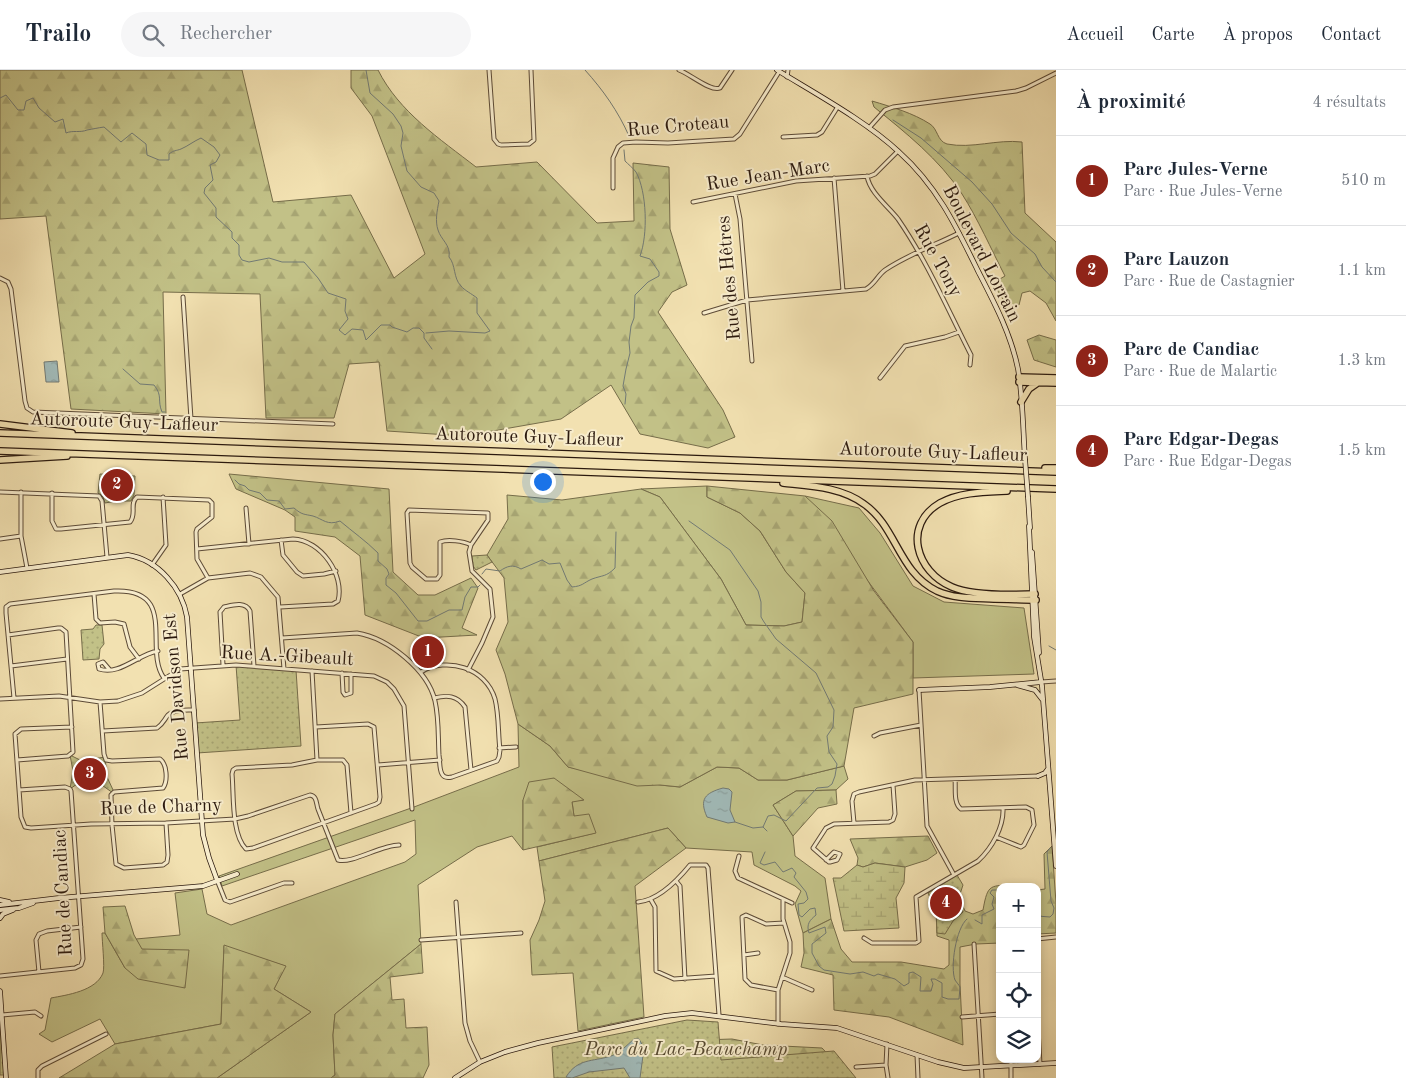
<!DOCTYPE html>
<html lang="fr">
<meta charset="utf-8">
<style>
body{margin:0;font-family:"Old Standard TT",serif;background:#f6f6f7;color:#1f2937}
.controls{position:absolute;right:15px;bottom:15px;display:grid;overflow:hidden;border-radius:10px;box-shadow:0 2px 8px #0003}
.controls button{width:45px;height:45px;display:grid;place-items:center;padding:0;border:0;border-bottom:1px solid #e0e1e3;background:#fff;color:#1f2937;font:25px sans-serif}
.you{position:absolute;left:542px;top:411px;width:18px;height:18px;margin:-12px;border:4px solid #fff;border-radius:50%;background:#1a73e8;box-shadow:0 0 0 8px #1a73e833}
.badge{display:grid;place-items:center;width:32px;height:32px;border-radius:50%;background:#8f2418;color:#fff;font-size:16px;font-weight:700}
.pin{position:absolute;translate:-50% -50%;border:2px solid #fff;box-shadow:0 1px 5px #0006}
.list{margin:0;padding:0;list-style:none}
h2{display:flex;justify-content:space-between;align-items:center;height:65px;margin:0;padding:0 20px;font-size:21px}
h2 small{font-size:16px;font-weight:400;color:#747a83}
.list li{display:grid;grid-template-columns:32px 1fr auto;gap:15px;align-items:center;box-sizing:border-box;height:90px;padding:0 20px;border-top:1px solid #e0e1e3}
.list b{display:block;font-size:19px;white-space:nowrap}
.list p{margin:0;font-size:16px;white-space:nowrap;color:#747a83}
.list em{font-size:16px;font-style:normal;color:#747a83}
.icon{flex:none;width:28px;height:28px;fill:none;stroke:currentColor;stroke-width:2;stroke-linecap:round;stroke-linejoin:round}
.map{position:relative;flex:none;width:1056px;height:1008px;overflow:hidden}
header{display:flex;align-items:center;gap:30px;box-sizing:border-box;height:70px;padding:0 25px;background:#fff;border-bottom:1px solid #e0e1e3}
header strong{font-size:24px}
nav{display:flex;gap:28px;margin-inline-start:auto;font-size:18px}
.search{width:350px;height:45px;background:#f6f6f7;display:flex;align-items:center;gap:12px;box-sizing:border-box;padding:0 18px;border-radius:28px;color:#747a83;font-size:19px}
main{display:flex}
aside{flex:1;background:#fff}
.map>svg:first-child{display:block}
.green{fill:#c2c187;stroke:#766d4a}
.forest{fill:url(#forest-firs);stroke:#766d4a}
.wetland{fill:url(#wetland-marsh);stroke:#766d4a}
.park{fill:url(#park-dots);stroke:#766d4a}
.water{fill:url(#water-ripples);stroke:#727a74}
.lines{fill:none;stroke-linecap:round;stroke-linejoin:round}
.stream{stroke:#727a74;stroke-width:1}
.street-casing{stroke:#5d4b37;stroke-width:5}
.secondary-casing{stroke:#2b190e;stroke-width:5.5}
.highway-casing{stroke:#2b190e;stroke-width:8}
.street{stroke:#f7eccc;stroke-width:3}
.secondary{stroke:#f7eccc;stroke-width:4}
.highway{stroke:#f2e1b1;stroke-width:5.5}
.secondary-bridge-casing{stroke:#2b190e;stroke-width:5.5;stroke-linecap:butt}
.secondary-bridge{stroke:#f7eccc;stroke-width:4}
.labels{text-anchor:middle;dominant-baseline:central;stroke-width:4;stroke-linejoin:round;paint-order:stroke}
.street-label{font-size:19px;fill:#2b190e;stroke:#f7eccc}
.park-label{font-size:19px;font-style:italic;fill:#584b32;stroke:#f7eccc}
</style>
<header>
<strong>Trailo</strong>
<div class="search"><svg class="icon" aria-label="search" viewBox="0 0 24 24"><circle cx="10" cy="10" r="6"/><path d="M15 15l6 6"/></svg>Rechercher</div>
<nav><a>Accueil</a><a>Carte</a><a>À propos</a><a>Contact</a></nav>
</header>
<main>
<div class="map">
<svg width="1056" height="1008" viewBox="0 0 1056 1008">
<defs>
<pattern id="forest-firs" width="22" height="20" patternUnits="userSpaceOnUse" patternTransform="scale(1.25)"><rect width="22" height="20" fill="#c2c187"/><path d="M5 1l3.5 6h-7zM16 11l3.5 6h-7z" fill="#a7a573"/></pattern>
<pattern id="wetland-marsh" width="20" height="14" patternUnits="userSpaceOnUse" patternTransform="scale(1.25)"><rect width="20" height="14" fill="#c2c187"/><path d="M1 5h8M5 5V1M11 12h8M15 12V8" fill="none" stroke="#a7a573"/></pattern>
<pattern id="park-dots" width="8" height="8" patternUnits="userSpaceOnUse" patternTransform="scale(1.25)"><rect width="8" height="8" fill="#c2c187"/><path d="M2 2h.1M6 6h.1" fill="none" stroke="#a7a573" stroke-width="1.8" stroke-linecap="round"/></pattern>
<pattern id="water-ripples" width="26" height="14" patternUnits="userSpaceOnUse" patternTransform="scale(1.25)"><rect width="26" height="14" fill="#a1bab8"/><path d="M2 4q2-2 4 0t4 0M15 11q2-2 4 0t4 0" fill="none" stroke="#8b9f9d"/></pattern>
</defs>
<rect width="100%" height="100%" fill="#f2e1b1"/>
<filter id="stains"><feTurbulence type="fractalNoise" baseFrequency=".004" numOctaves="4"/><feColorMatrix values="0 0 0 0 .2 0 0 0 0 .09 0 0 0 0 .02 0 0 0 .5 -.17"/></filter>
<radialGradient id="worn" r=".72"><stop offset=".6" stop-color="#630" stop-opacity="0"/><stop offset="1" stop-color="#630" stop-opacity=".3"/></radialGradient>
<path class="green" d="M707,416V427L740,443L760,461L786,502L805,523L802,552L784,556L746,555L721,509L660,427L641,419Z
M805,426L859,438L880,463L913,516L944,532L1024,538L1034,604L913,608V572Z
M518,654L550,676L568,697L660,715L680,717L717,697L739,698L758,710H787L844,696L848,709L836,720L796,721L773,735L793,766L795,786L825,808L831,849L803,863L795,834L801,821L795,816L754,795L752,782L686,778L668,758L539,791L537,777L595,763L574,746L572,731L583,730H523V780L512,766L477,777L418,815L421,874L335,944L333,965L335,1005L331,1008H217L311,942L274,919L285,896L224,876L221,954L115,974L100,949L52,972L39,964L45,960L51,928C67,925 96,921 103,903C105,897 102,871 102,863H105L125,898L141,879L136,869L180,865L175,823L202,819L207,844L231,855L405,792L416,784L415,750L222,816L219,806L414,737L519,697Z"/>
<path class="forest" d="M0,0H242L273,132L351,125L394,208L425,184L372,46L351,18V0H378C399,42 440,69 476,97L537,92L597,153L634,151L633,93L669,97L670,159L687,215L672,222L658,242L723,340L735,367L708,378L640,364L611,315L561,349L464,366L387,361L379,292L349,294L334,348H266L260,224L163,222L166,344L71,339L46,146L0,149Z
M872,31C892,37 913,43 930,54C938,59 937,71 947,74C972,79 997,69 1022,72L1025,143L1056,172V251L1046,233L1030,221L1022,223L1019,235L1007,236L993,213L1005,206C991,179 978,149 962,124C939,89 906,63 874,37Z
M1039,265L1056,270V297L1034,290L1027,270Z
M229,404L389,419L393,502L418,525H435L471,508L478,518L462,558L477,565L424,568L365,545L360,486L335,467L295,461V447L285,440L236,419Z
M707,416L805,426L832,451L874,521L913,572V624L854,638L844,696L787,710H758L739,698L717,697L680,717L660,715L637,716L568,697L550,676L518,654L505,604L496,580L508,552L504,508L487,485L508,449L507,425L562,430L641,419L660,427L721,509L746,555L784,556L802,552L805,523L786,502L760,461L740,443L707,427Z
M554,708L584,730L572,732L574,746L589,744L596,763L523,780V730L529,712Z
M836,720L837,734L818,738L793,766L773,735L796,721Z
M668,758L686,778L635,816L644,947L578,961L573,903L532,905L530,870L539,850L545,831L539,791Z
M928,766L937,783L927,790L905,797L875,793L863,797L857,795L858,788L850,769Z
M1052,776L1056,833V863L1037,864V820L1045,819L1044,784Z
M1016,814L1022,817H1000V873L976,874L960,877V914L963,975L889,947L834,940L833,905L801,897L804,883L803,863L831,849L841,879L852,892H901L944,899L949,895V870L937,866L936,839L929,825L959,827L965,841L973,844L983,840C988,812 990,817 1016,814Z
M125,836L134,865L142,879L189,880L185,918L138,909L125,898L105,863L103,837Z
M421,874L423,903L390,907L392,930L404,929L406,958L427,957L429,995L423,1008H331L335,1005L333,965L335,944Z
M224,875L286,896L274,919L311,942L217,1008H59L115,974L221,954Z
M732,969L763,975L822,978L849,1006L687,1008L702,970Z"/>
<path class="wetland" d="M875,793L905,797L904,813L896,828L899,858L844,861L833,808H841L857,795L863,797Z"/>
<path class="park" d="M100,404L135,406L134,425L131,431H116L105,433L103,427L98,423Z
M487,485L492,492L476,500L473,496L472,486Z
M96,555H102L104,574L100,579L99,589L83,590L81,560L93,559Z
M432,572L436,593L421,598L414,592L429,573Z
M236,595L296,600L301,676L197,683L195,653L240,650Z
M70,685L82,691L105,687L107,707L114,722L113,723L92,708L84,709L70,719L73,701Z
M957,805L963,815L959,827L963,842L953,851L945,864L937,863L936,839L928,823Z
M0,947L5,1005H0Z
M687,950L718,952L721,990L834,981L856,1008H554L552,977Z"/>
<path class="water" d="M57,291L59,312H46L44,292Z
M723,718L729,719L732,722L730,740L735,752L728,753L707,747C699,729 705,723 723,718Z
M634,969H639L644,978L640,1008H630L624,998L589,1002L572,1008L566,1007C578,988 592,992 611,986C620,983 627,975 634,969Z"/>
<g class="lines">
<path class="stream" d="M366,0L370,23L393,44L401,56L403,63L401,76L407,101L421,117L434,123L439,131C437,141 435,151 438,160C441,170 451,175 449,187C456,195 453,208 461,216C464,220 472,224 477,228V243L490,261L485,263L449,261L426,263
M585,0C603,20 618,41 629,66
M0,28L6,25L18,40H24L26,31L33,28L39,38L55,52L63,49L66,63C73,60 80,63 87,60C93,59 97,58 104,57L121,72L132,63L146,74L147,85L159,90H169V84C174,80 176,81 181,79C188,76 194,71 201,68L214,77L220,85L216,92L210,95L213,110L205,118L204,123L216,138V147L232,162V168L239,175V185L242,190L249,192L269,188L282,192H304L318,208L328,223L346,229L345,241L348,249L339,260L345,265L352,259L363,260L366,270L381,255H390L392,257L407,262L413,258H419L424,263V268L432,279
M893,50L921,68L972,112L992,134L1011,163L1035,184L1042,197L1056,212
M624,80L625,91C628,94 633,98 636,102C647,122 648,165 640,186L650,189L659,202V206L648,212L635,225L634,248L631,256L629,272L630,283L626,299L623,316L626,324L625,334
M123,299L140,314L154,315C163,326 157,330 162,342H165
M235,410L239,414L245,416L249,420L260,423L267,430L279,431L285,439L294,438C302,445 304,444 313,446C323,449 327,456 340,451C353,462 366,471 378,483V491L387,499L389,504L386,508V515L396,523L418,551H427L449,540H462L465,527L471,517H478L480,515
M689,451L730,480L758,521L761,532V547L764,552L776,569L816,603L834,640L833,657L827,666L829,682L837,694L835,706L832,714L828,717L817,718L786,751L774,745L768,746L763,757L767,761
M482,504L486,499L500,501C507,496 513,494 521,499L542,490L549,494L560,493L567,510L572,517C583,516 583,513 592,509C603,505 606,507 615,498L616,462
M1049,576L1056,580
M735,752L753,758L763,757
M765,782L760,793L764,795L775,792L783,802L792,798L796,803L794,807L806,822L808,829L804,833L798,834L799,845L802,847L810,839L815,838L816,845C810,850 806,854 809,863L825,857L826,863L812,874V883L819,896L824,900L850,904L863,902L874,906L878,904L895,909L904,916L909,913V903L913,902L921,907L920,921H931L933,914L931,909H935L942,913V927L948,929H959L960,917C959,915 957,913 955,910C950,897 956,858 967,849
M1011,817H1015
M1037,846L1050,847L1053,844L1054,838L1051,831L1047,782L1050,778
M975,850L982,854V845L994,839L992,834L994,827L990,823L992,820H1000"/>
<g class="street-casing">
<path id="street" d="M489,0L494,69L498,74L501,75L529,74L534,70L531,0
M679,0C690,4 711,22 720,18L732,0
M787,7L788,0
M869,58L885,40L893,37L1016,21L1026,18L1056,3
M783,67L817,65L822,62L837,38
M867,106C870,123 888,136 898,149C927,191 948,240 971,285L970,295
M834,108L843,221
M613,118V88L618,77L623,73L636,72L668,73L734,69L740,64L779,2
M735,124L740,149L752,291
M693,132L796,111L870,106L875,104L898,81
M0,208L8,212L11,219L25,331L27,338L33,342L333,354
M183,227L191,349
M704,243L747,230L866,219C875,214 877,206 885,200C907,185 935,175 959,163
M880,308L905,276L945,267L959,262
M0,422L99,426L102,431L107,487
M21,422V466L27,498
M52,423V451L56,459H61L130,452C137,444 129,434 137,427L209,430L212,433V447L197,459L196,462L197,489L208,508
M246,438L249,474
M0,469L21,466
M281,470L283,485L297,502L303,506L324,504L336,501
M197,479L293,469C321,470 345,505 338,531L333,534L280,537
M152,495L166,475L163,427
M94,524L96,549L100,553L115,552L124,554L130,577L139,589
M180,524L208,508L250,503L261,507L278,527L284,599
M8,565L58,558H61L66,562L73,682L68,686L17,690
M282,568L357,563C388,568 428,600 435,631C439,648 438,667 439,685C440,690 439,699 442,704C444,708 448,708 452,707L497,691L499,687L500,680C498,664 499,645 495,629C486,598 447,586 421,602
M223,595L220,542L224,537C233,535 245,531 250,541L254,596
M11,596L67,589
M109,599L103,592L98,594L99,599C120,606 138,584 158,581
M468,600L482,573L493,547L490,519L472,501L469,482L471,475L488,450V443L409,440L407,443L410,493L412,497L426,509H437L440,505V472C448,469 463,471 471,475
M312,601L317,690
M342,603L343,622L345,625L351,623V604
M1041,612L1056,611
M919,620L927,756L954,805
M14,628L6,543V537L10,534L114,521C179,518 143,580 164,608
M434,628C447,625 457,625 465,637L471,700
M0,629L59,626L100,632L118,631L142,623L180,599L236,595L374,606L387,612L394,619L404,636L412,739
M100,632L104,684L106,690L112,691L160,689C167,694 168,711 163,718L114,722L111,725L112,755L116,794L124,798L163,795L167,792L168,785L166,753
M72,657L21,659L15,664L21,747L25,757L31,758L91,754L166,753L235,749L248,746L310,725C317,726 316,733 318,739L338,790C352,794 381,775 399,775
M316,657L368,654L374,657L380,727L379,732L376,734L253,778L246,779C231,764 234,724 232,704L233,700L236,698L292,695L317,690H343L347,695L351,743
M103,661L157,658C163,654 164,650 168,645C174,639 186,640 194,640
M874,666L880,663L921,655
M499,678L516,677
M378,695L440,690
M955,709C956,718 953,733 961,739L1026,737L1032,740L1034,755L1024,775L1021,777L996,767
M854,753L852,731L854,724L859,722L915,710L1038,706
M739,786L735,801L738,808L792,833
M826,790L834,782L840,784L837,790L830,792H829L813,778L826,758L834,754L889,752L893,750L895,744L893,715
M217,810L225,830L230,832L284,813H292
M676,811L680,816L685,909
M651,830L655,837L656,901L674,909L716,906
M456,832L465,953L470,971L480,992
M638,832C659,830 677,811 690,795H706L708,798L719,945
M864,868L872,873H916L919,871L916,827L978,791C992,778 1004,757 1003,738
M1037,869L1056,867
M421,870L521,863
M974,874L982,1008
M744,885L758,883
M39,902L36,870L39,864L47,861L81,857
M0,906L75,898L81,895L83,889L71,721L70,719L65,717L19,720
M782,907L812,920
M778,920L751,915L745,909L742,847L746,845L766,854L784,853
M1037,942L1040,994
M2,945L35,942L41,946
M962,947L1000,944
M778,954V920L790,883V872L783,849V829
M887,974L886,995L888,1008
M917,985L918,1008
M1011,989V1008
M856,997L886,995
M38,1008V1000L42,996L106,964"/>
</g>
<g class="secondary-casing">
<path id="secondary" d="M777,0C816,24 866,51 899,82C937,116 956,156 978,201C994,232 1011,264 1018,299C1023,328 1023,360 1025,389
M1028,427L1030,458
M1029,456L1034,567L1042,616L1056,796
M1032,482L1039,583
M0,502L128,485C158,490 182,518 187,547L203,765L209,788L217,810
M1017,615L1035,620L1042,629
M919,620L990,617L1041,612
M1038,706L1045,703L1048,699
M0,830L9,832
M0,835L59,828L192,817L203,816L237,804
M0,840L19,838L33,833
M0,848L3,844L13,840
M0,921L6,1008
M455,1008L480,992L505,982L538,973L665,946L692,943L781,954L837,958L938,992L964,998L1056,993"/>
</g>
<g class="highway-casing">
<path id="highway" d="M1019,307L1056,308
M1019,312L1056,313
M1021,332L1029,319L1039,312
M0,354L72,363
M0,363L1056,402
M0,381L1056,419
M0,390L67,386
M1045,398H1056
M783,413C811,416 841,417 864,434C897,457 898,502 937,521C955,529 974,528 994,529C1008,529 1022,530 1036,530
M1007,421C984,422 960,422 940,433C902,455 916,502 952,517C973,526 1013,525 1035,524"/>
</g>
<use href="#street" class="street"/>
<use href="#secondary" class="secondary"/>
<use href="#highway" class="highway"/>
<g class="secondary-bridge-casing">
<path id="secondary-bridge" d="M1025,389L1028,427"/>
</g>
<use href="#secondary-bridge" class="secondary-bridge"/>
</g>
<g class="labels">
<g class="street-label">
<text transform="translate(678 57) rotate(-5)">Rue Croteau</text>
<text transform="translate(768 106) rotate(-9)">Rue Jean-Marc</text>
<text transform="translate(981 184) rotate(63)">Boulevard Lorrain</text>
<text transform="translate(937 191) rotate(61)">Rue Tony</text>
<text transform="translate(730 208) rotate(-95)">Rue des Hêtres</text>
<text transform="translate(124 353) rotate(2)">Autoroute Guy-Lafleur</text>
<text transform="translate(529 368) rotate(2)">Autoroute Guy-Lafleur</text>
<text transform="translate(933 383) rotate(2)">Autoroute Guy-Lafleur</text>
<text transform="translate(287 587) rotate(3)">Rue A.-Gibeault</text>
<text transform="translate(177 617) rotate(-95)">Rue Davidson Est</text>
<text transform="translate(161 738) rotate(-2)">Rue de Charny</text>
<text transform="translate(64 823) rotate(-93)">Rue de Candiac</text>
</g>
<g class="park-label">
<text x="686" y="980">Parc du Lac-Beauchamp</text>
</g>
</g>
<rect width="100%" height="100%" filter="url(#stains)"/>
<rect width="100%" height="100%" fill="url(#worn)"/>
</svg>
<div class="controls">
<button>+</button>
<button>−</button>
<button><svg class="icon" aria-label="locate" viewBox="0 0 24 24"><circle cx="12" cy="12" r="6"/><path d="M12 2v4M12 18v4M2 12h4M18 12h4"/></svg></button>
<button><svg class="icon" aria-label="layers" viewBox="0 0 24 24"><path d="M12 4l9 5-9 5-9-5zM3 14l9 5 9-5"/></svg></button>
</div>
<div class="you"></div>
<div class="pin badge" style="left:428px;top:582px">1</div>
<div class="pin badge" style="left:117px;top:415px">2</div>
<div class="pin badge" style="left:90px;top:704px">3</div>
<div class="pin badge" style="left:946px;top:833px">4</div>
</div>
<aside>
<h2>À proximité<small>4 résultats</small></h2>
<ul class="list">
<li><span class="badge">1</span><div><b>Parc Jules-Verne</b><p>Parc · Rue Jules-Verne</p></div><em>510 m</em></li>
<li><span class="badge">2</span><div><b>Parc Lauzon</b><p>Parc · Rue de Castagnier</p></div><em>1.1 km</em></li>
<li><span class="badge">3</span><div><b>Parc de Candiac</b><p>Parc · Rue de Malartic</p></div><em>1.3 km</em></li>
<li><span class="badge">4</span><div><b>Parc Edgar-Degas</b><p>Parc · Rue Edgar-Degas</p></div><em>1.5 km</em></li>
</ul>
</aside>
</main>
